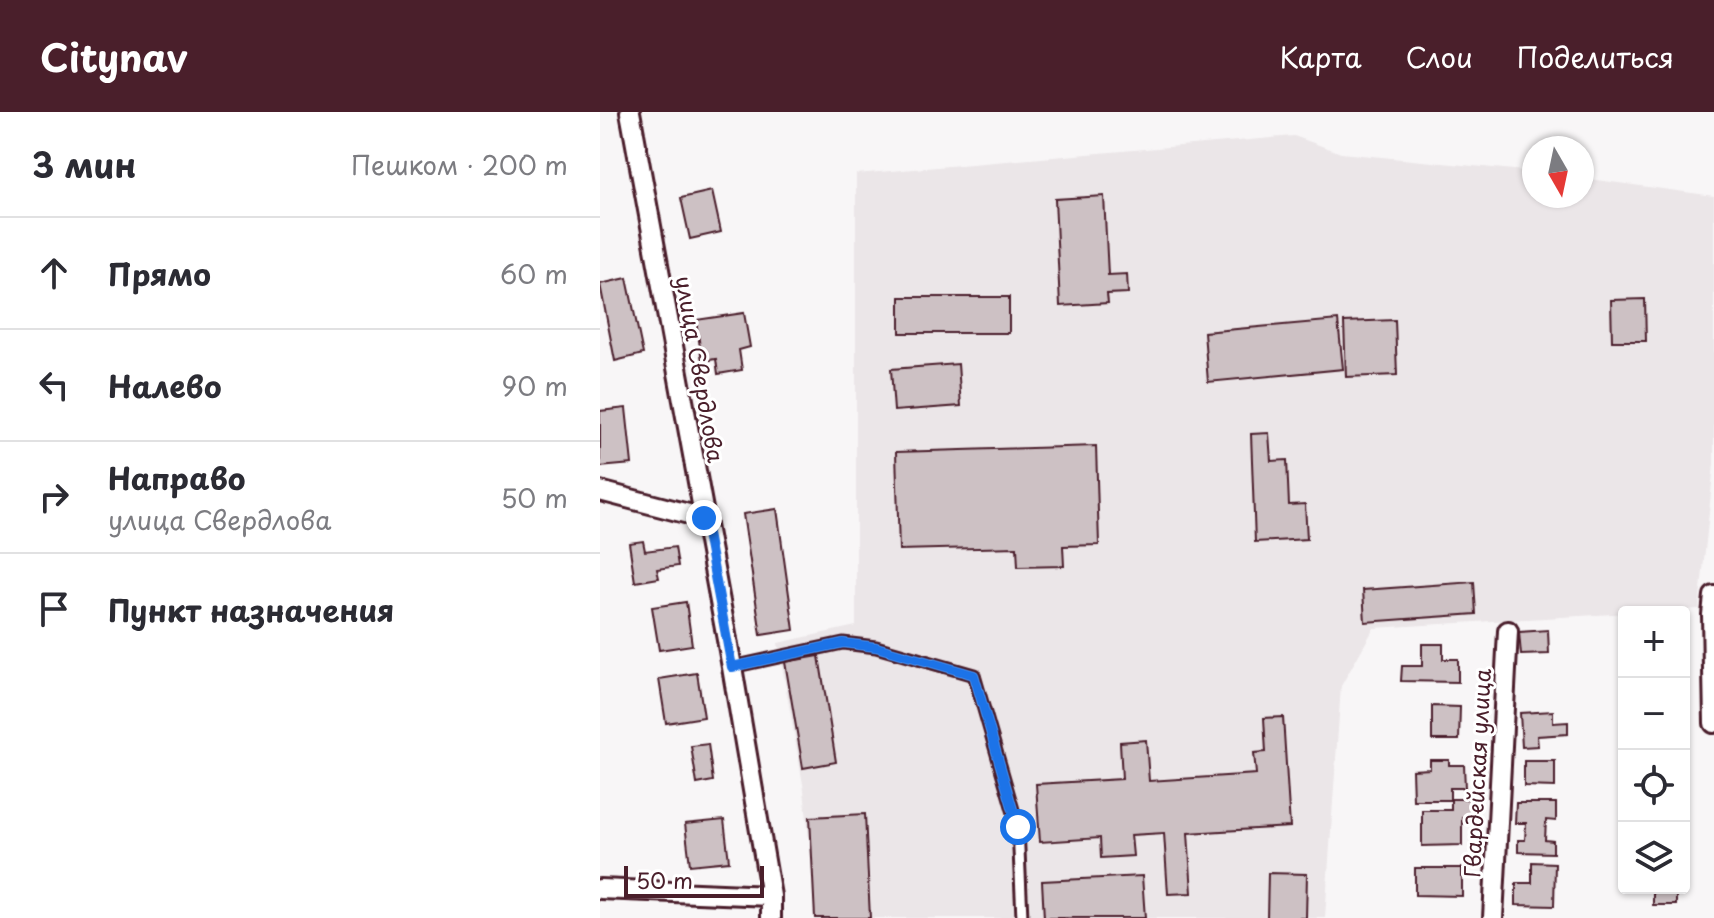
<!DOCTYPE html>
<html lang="ru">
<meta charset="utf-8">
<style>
body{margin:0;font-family:"Playpen Sans",sans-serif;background:#f2f2f3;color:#2b2b33}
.controls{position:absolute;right:24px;bottom:24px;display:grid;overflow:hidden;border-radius:8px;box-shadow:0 2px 6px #0004}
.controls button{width:72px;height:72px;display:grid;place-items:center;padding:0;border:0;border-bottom:2px solid #e1e1e2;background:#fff;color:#2b2b33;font:40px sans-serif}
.compass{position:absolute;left:922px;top:24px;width:72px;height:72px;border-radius:50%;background:#fff;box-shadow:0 2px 6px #0004;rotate:171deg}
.scale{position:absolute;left:24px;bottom:20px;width:140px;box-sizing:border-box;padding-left:8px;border:4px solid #4a1f2b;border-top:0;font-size:22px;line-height:28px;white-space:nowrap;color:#4a1f2b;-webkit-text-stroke:6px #fff;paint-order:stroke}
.stop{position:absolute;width:24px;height:24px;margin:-18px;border:6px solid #1a73e8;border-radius:50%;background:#fff}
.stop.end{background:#1a73e8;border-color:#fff;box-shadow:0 2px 8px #0008}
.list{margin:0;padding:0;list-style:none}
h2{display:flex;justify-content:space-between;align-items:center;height:104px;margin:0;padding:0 32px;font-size:34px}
h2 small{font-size:26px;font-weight:400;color:#7c7c81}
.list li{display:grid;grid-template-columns:52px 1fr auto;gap:24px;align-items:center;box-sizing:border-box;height:112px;padding:0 32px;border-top:2px solid #e1e1e2}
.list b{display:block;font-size:30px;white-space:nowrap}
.list p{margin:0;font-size:26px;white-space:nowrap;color:#7c7c81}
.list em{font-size:26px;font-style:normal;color:#7c7c81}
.icon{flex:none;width:44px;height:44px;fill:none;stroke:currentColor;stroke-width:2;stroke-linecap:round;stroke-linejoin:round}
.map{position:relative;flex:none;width:1114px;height:806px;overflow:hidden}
header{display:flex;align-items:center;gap:48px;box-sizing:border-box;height:112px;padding:0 40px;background:#4a1f2b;color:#fff}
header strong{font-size:38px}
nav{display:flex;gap:44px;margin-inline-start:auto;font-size:28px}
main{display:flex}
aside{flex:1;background:#fff}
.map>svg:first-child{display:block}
.built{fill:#ebe6e8}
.building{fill:#cdc1c4;stroke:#4a1f2b;stroke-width:2}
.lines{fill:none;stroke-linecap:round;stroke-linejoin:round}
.lane-casing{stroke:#4a1f2b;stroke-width:15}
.street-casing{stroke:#4a1f2b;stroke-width:24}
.lane{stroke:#fff;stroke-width:9}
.street{stroke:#fff;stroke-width:18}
.route{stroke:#1a73e8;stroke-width:10}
.labels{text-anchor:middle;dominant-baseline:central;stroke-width:6;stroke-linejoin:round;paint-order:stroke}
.street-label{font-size:22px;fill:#4a1f2b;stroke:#fff}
</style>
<header>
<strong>Citynav</strong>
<nav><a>Карта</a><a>Слои</a><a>Поделиться</a></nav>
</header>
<main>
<aside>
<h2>3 мин<small>Пешком · 200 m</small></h2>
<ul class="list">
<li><svg class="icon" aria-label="ahead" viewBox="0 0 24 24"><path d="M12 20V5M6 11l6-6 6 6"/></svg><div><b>Прямо</b></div><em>60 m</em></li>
<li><svg class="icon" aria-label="left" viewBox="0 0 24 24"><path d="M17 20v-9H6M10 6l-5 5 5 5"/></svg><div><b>Налево</b></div><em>90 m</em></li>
<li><svg class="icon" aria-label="right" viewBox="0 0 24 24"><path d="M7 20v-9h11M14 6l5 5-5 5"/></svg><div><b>Направо</b><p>улица Свердлова</p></div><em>50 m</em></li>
<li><svg class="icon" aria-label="arrive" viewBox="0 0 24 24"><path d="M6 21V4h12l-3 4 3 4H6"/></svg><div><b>Пункт назначения</b></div></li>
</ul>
</aside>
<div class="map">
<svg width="1114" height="806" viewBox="0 0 1114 806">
<rect width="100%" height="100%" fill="#f8f6f7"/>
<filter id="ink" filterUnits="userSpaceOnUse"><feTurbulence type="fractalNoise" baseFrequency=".0125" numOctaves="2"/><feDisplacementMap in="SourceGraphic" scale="16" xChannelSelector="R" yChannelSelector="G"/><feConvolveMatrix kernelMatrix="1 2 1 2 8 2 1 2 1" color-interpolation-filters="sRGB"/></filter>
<g filter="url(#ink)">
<path class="built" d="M694,24L741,41L934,60V84H982V66L1114,84V352L1099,497L774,516L741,574L725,806H217L204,678L178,531L256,514V62Z"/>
<path class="building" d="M112,79L121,120L90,127L81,86Z
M504,84L508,163L527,162L528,181L507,182L508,191L460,194L455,87Z
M27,166L43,242L15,249L0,172Z
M300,185H409V221H300Z
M1045,187L1046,229H1012L1011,188Z
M144,201L150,235L139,238L142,258L118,262L116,247L102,249L96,208Z
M738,208L743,257L608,270L604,220Z
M795,208L797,263L746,265L744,210Z
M358,252L361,294L294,299L291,257Z
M26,296L32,352L0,355V299Z
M669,321L671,349L687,348L689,393L705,392L707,427L655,430L651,322Z
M496,334L499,433L463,434L464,454L418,455L417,435L299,438L296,340Z
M177,397L194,518L161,523L143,402Z
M43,429L45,439L75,435L78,454L57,457L59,466L35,470L29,431Z
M874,470L876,502L765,510L763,478Z
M86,490L92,533L59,538L52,495Z
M948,518L949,542L921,543L919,520Z
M822,532H843V547H858V570L801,569L802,554H822Z
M219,544L236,650L203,656L185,550Z
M97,561L104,605L66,611L59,567Z
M832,594L860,595L859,628H832Z
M953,599V611L968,610V622L937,624L938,634L922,635L920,601Z
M683,605L690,715L588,721L592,781L568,782L564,721L531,723L533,744L501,746L500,726L440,730L436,672L522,667L520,630L546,628L549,669L656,662L654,641L666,640L664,606Z
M108,632L113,669L97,672L91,634Z
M830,648H849V653H864L865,676H850V688H813L812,658L830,657Z
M924,649H955V675L924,674Z
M851,687H871L872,705H862V733L822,734V698H851Z
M916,691H956V709L946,708L945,728L953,729V741L918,740V728H925L926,711H915Z
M265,702L270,806H215L210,705Z
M124,708L129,749L90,753L85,712Z
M932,750L955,751L954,794L916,793V771H932Z
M815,756H862V784L815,783Z
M668,761L707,762L706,806H667Z
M542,764L545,806H444L442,769Z
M1053,776H1076V793H1053Z"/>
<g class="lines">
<g class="lane-casing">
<path id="lane" d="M132,555L243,531L276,535L374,563L418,715L422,806"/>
</g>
<g class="street-casing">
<path id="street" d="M30,0L132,555L171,784V806
M0,379L104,406
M1114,484L1112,503L1114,611
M0,777L171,784
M893,806L908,519"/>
</g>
<use href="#lane" class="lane"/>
<use href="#street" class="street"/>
</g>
</g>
<g class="lines" filter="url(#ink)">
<path class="route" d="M104,406L132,555L243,531L276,535L374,563L418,715"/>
</g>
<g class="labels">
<g class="street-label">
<text transform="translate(101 257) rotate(80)">улица Свердлова</text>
<text transform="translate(876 661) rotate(-87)">Гвардейская улица</text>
</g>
</g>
</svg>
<div class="controls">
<button>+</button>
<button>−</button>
<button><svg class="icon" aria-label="locate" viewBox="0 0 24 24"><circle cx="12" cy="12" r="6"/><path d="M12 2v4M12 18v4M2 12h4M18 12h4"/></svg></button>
<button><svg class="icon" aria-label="layers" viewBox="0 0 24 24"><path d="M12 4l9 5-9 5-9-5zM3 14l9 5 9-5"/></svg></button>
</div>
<svg class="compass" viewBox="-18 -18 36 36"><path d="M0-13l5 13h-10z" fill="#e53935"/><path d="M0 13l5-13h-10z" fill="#7c7c81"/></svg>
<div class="scale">50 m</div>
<div class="stop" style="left:418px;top:715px"></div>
<div class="stop end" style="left:104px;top:406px"></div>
</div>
</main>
